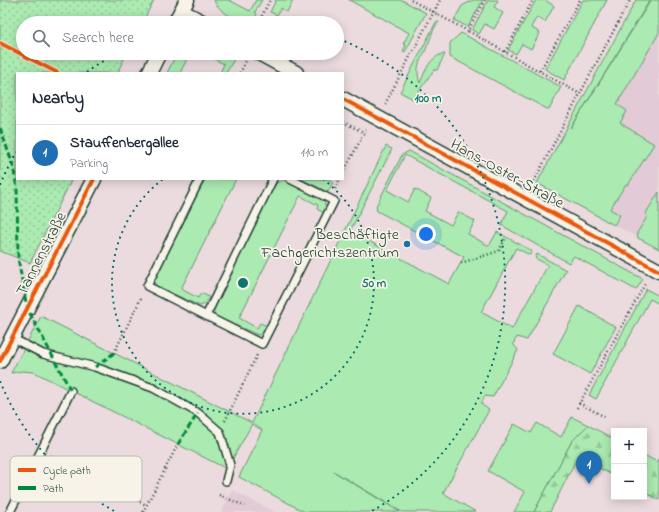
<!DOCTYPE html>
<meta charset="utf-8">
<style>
body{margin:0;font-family:"Indie Flower",sans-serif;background:#f6f6f7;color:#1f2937}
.controls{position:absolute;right:12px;bottom:12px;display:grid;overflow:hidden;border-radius:0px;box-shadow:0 2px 10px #0003}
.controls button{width:36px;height:36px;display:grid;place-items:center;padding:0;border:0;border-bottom:1px solid #e0e1e3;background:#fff;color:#1f2937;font:20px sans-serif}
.you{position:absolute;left:426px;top:234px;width:14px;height:14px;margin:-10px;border:3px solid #fff;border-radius:50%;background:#1a73e8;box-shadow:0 0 0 6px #1a73e833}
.badge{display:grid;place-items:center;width:26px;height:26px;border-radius:50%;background:#1f6fb2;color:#fff;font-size:13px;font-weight:700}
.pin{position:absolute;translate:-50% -33px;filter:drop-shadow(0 1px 2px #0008)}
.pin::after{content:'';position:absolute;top:21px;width:14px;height:12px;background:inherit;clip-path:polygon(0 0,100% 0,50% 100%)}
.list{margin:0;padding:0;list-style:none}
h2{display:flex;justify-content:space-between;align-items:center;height:52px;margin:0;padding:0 16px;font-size:17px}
h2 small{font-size:13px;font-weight:400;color:#747a83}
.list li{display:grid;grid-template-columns:26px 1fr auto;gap:12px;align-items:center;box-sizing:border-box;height:56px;padding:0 16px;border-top:1px solid #e0e1e3}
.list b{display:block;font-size:15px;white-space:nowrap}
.list p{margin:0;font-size:13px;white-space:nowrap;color:#747a83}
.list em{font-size:13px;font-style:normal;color:#747a83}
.icon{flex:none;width:22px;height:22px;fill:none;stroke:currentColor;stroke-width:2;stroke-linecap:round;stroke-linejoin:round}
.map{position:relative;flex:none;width:659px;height:512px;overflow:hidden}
.search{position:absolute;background:#fff;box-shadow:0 2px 10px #0003;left:16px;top:16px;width:328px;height:44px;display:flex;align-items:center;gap:10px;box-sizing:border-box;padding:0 14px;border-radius:22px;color:#747a83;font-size:15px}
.panel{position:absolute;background:#fff;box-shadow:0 2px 10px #0003;left:16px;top:72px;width:328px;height:108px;border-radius:0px}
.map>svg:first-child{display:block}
.built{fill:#e3cad7}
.green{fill:#abeab1;stroke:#659472}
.forest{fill:url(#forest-firs);stroke:#659472}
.park{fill:url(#park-dots);stroke:#659472}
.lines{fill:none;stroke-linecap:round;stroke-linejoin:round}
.lane-casing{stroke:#1f3d34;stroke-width:10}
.street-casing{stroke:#1f3d34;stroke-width:17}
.path{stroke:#1f3d34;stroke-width:2.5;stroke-dasharray:1 3;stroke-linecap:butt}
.lane{stroke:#f7f3e8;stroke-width:7}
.street{stroke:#f7f3e8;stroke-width:14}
.quiet{stroke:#00873e;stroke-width:3;stroke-dasharray:6 3;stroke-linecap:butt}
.cycleway-casing{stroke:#f7f3e8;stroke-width:6}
.cycleway{stroke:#e8590c;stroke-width:4}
.ring{fill:none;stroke:#0f766e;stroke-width:2;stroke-dasharray:2 4}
.poi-dot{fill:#1f6fb2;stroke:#f7f3e8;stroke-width:1.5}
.labels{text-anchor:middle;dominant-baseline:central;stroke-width:3.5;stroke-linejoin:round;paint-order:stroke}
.street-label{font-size:16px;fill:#1f3d34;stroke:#f7f3e8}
.poi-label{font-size:16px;fill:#1f3d34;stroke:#f7f3e8;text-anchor:end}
.key{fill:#f7f3e8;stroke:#b6bcb2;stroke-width:1}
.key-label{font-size:11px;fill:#1f3d34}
.centre{fill:#0f766e;stroke:#f7f3e8;stroke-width:2}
.ring-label{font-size:12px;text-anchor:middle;font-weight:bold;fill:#0f766e;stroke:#f7f3e8;stroke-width:3.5;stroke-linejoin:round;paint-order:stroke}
</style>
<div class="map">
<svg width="659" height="512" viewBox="0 0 659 512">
<defs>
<pattern id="forest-firs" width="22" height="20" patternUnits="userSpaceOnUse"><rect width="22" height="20" fill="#abeab1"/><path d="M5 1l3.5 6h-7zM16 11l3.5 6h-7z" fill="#93ca99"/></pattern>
<pattern id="park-dots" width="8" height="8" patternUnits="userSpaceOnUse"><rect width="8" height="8" fill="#abeab1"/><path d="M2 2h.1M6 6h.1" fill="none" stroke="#93ca99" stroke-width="1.8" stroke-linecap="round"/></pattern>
</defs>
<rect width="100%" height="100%" fill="#ebdbde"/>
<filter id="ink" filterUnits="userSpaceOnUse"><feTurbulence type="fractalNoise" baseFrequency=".025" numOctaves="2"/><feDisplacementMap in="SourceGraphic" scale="8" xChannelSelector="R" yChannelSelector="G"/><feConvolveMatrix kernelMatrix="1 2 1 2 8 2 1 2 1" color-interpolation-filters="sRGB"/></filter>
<g filter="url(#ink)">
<path class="built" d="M651,0H659V249L537,183Z
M232,490L275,512H222Z"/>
<path class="green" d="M214,0H229L250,11L256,0H262L255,12L257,14L252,23C240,23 218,12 214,0Z
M276,0H293L287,12L281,8L277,15L270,12Z
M349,0H402L426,13L405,52L403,51L406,45L403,44L409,33Z
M473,0H483L468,27L454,20L462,6Z
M488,0H498L494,7L503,13L494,29L485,24L479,34L472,30Z
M536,0H545L554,6L545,22L537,17L531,27L540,33L531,49L522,44L516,54L508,50Z
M583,0H607L564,80L545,69Z
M636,0H650L571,128L651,0H659V33L617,104L627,111L620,123L654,144L628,185L626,184L610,209L620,215L614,225L537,183Z
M436,22H439C432,29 432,36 428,44C422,61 414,63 420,83C425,72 430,55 445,54L437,70H434L413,99L400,92Z
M461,33L561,87L549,110L450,57V43Z
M177,53H190L180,73H167Z
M202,53H231L236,56L226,73H220L224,64Z
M386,146L392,149L350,231L449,284L464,257L377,211L376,206L402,155L409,151L643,279L636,290L574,256L569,263L501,225L508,211L405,155L387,190L408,202L415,189L431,198L425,211L451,225L458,212L475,221L468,234L489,246L497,232L532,251L530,255L516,248L481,312L512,329L548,265L535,258L537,254L566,270L527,340L517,337L513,344L518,350L493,397L485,396L481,404L489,410L443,493L476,512H402L333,471L400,512H305L239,477L262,430L252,424L227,469L34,372L22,371L11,373L41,316L252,423Z
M205,179H236L181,289L198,298L201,293L209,297L205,304L200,306L156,286L154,281Z
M301,179H328L333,182L328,192Z
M284,180L324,200L326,209L324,213L317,209L318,205L300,196L239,318L257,328L260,323L268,326L265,332L258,335L215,316L213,307L276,183Z
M659,192V249L638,238L637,233L647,217L646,213Z
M646,289L659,296V304L650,299L596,399L589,395Z
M579,306L616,327L590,374L553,354Z
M572,417L588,425L572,441L534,512H514L525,492L488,471L514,424L531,433L537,423L561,437Z"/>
<path class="forest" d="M588,425L614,439V476L578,456L550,512H534L572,441Z
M644,455L657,462L659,459V500L644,492Z"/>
<path class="park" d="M0,0H154L142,23H23V53H127L119,69V73H17V179H72L30,263L0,251Z"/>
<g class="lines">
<g class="lane-casing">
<path id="lane" d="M200,179L147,286L262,344L334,201L290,179
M206,316L273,179
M12,338L43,354L95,367L153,388L198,413L220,432L230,465L226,481
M10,512L71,391"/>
</g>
<g class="street-casing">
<path id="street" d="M181,11L204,23
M175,23L187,0
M259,53L296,73
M149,73L159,53
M343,99L659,271
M0,361L94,179"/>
</g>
<path class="path" d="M411,0L468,31
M485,0L468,31L580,94L630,0
M258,23L270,0
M0,43L58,73
M505,52L533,0
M540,71L580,0
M240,73L246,61
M385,104L440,0
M343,122L365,133
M343,173L366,130
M532,185L580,94
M335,189L340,179
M461,263L499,251L506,237
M114,353L142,296
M579,403L607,418
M577,408L646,282
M225,421L257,355
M51,456L146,505
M219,495L245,506
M143,512L178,444"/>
<use href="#lane" class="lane"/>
<use href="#street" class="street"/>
<path class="quiet" d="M0,128L13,165L17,188L18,258L27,308L71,391
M95,367L114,353
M178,444L198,413"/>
<g class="cycleway-casing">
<path id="cycleway" d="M0,43L58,73
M343,99L659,271
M0,361L94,179"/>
</g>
<use href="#cycleway" class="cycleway"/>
</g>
</g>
<g class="ring">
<path d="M323 179A131 131 0 1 1 163 179"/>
<path d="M114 511A262 262 0 0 1 0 381M0 185A262 262 0 0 1 16 152M87 72A262 262 0 0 1 116 54M211 23A262 262 0 0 1 275 23M339 39A262 262 0 0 1 372 511"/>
</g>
<circle class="poi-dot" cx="407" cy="244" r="4"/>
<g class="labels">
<g class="street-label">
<text transform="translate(507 174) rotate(29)">Hans-Oster-Straße</text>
<text transform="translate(42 254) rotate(-63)">Tannenstraße</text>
</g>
<g class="poi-label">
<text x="399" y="235">Beschäftigte<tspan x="399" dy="18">Fachgerichtszentrum</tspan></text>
</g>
</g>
<rect x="10" y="456" width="132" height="46" rx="6" class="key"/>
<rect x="18" y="468" width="18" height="4" fill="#e8590c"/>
<rect x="18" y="486" width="18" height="4" fill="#00873e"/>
<g class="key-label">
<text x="43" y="474">Cycle path</text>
<text x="43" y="492">Path</text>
</g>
<circle cx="243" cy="283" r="6" class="centre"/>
<g class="ring-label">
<text x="428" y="102">100 m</text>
<text x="374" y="287">50 m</text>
</g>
</svg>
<div class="controls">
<button>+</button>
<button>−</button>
</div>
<div class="you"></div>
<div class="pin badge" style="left:589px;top:484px">1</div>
<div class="search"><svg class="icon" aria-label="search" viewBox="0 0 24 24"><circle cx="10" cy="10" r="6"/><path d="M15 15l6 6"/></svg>Search here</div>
<section class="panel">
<h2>Nearby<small></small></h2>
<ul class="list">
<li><span class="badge">1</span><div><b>Stauffenbergallee</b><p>Parking</p></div><em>110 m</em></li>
</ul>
</section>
</div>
